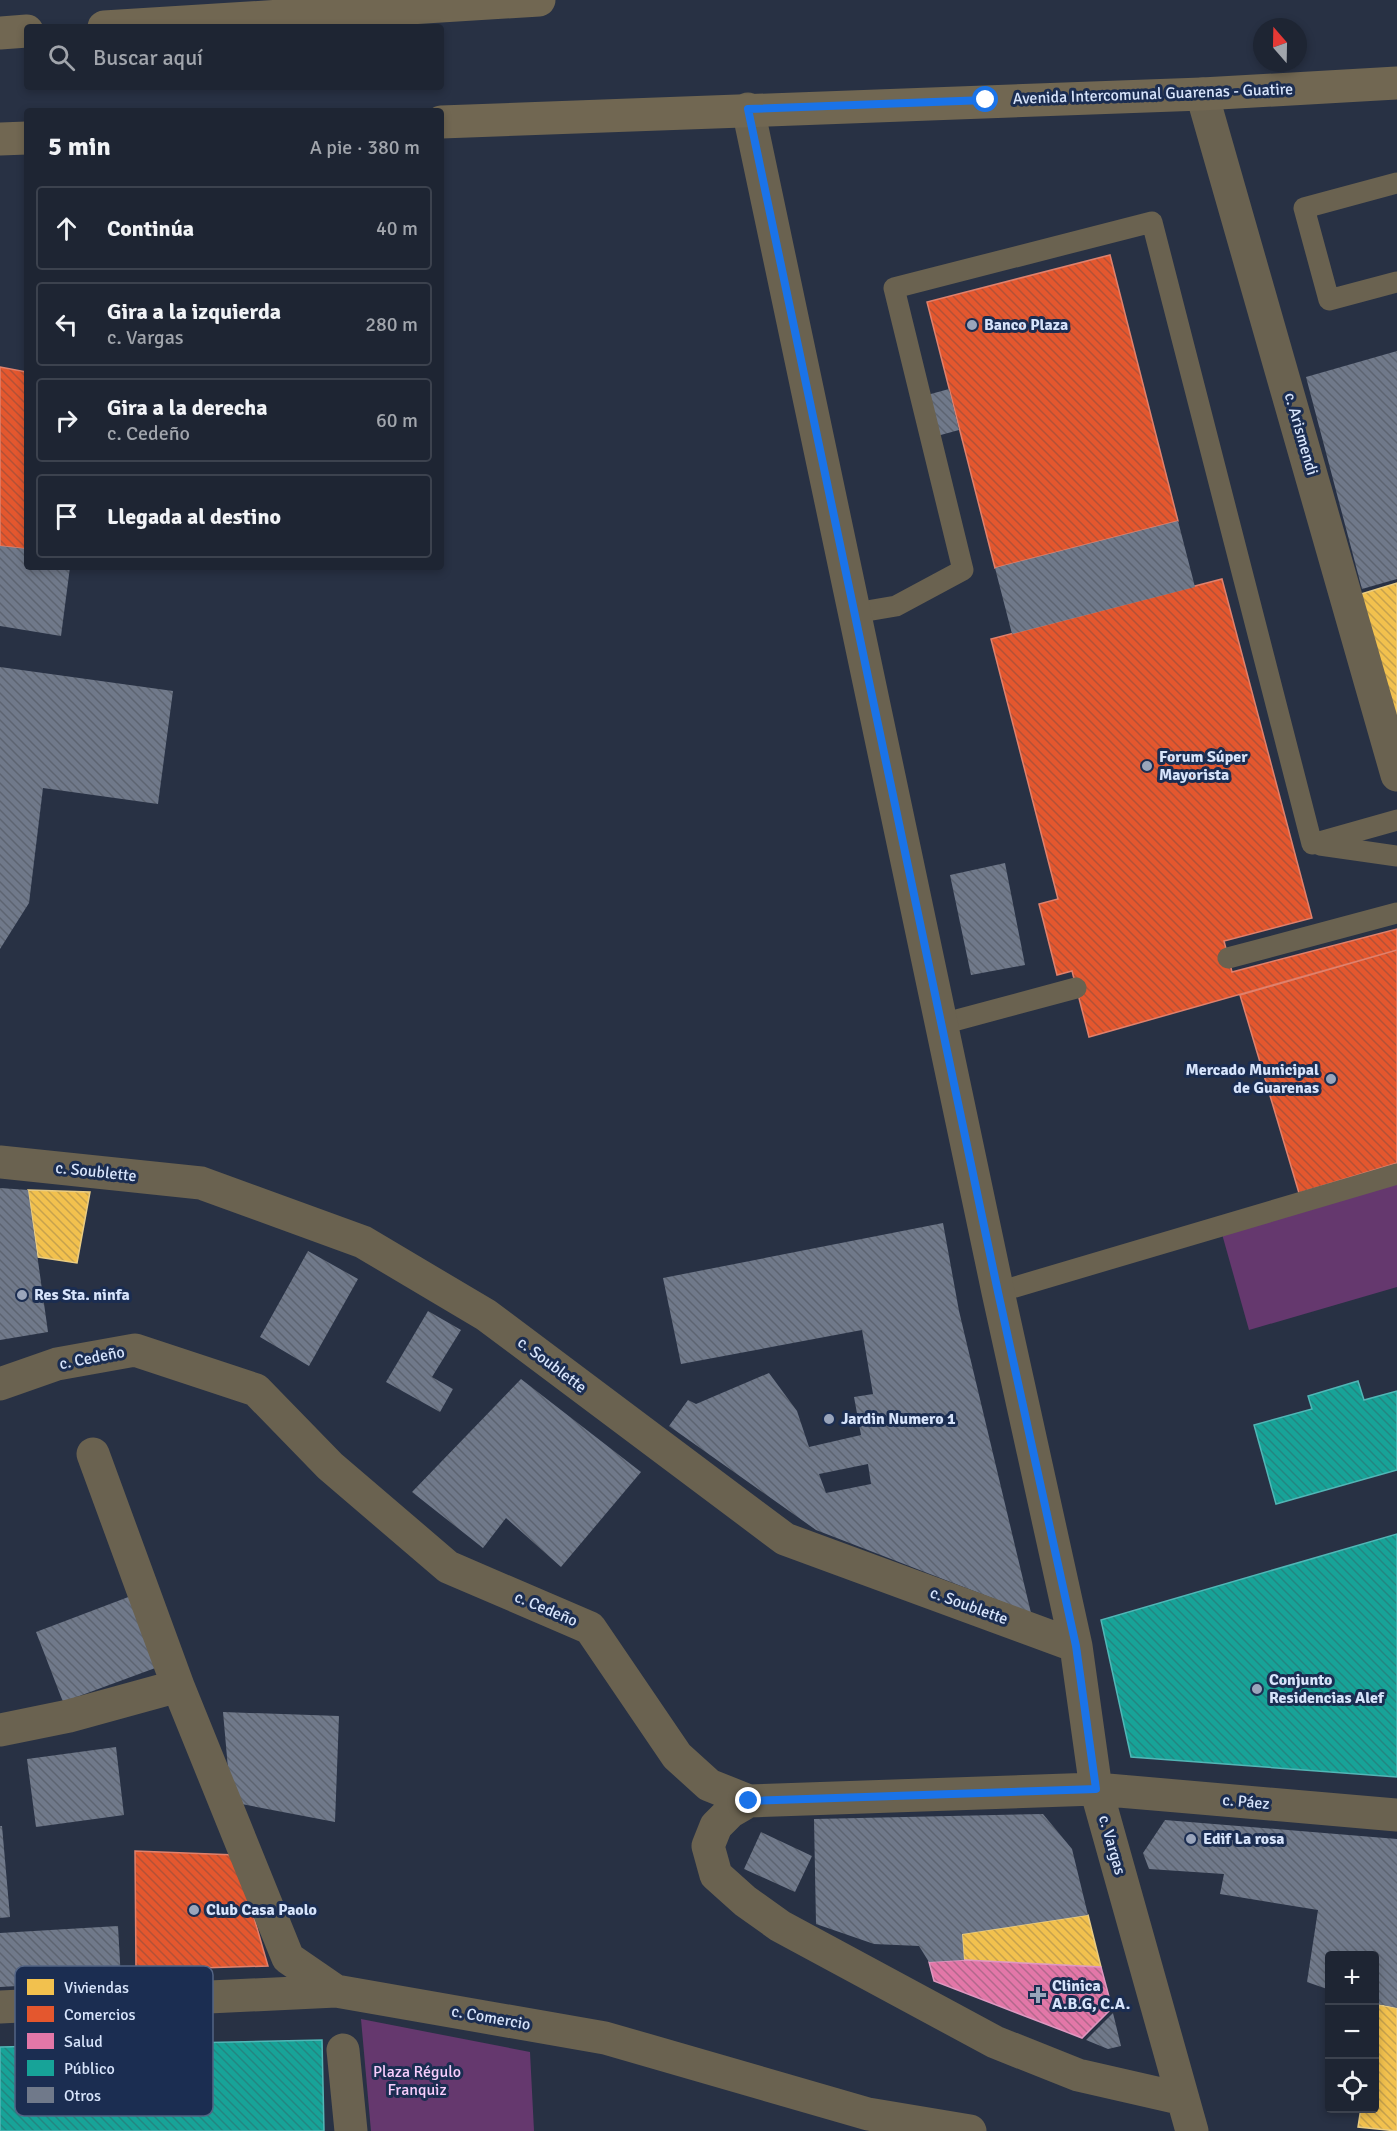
<!DOCTYPE html>
<html lang="es">
<meta charset="utf-8">
<style>
body{margin:0;font-family:Signika,sans-serif;background:#2b313f;color:#f1f3f6}
.controls{position:absolute;right:18px;bottom:18px;display:grid;overflow:hidden;border-radius:6px;box-shadow:0 3px 9px #0003}
.controls button{width:54px;height:54px;display:grid;place-items:center;padding:0;border:0;border-bottom:2px solid #3c424e;background:#1e2533;color:#f1f3f6;font:30px sans-serif}
.compass{position:absolute;left:1253px;top:18px;width:54px;height:54px;border-radius:50%;background:#1e2533;box-shadow:0 3px 9px #0003;rotate:340deg}
.stop{position:absolute;width:18px;height:18px;margin:-14px;border:4px solid #1a73e8;border-radius:50%;background:#fff}
.stop.end{background:#1a73e8;border-color:#fff;box-shadow:0 2px 6px #0008}
.list{margin:0;padding:0;list-style:none}
h2{display:flex;justify-content:space-between;align-items:center;height:78px;margin:0;padding:0 24px;font-size:26px}
h2 small{font-size:20px;font-weight:400;color:#a1a5ac}
.list li{display:grid;grid-template-columns:39px 1fr auto;gap:18px;align-items:center;box-sizing:border-box;height:84px;margin:0 12px 12px;padding:0 12px;border:2px solid #3c424e;border-radius:6px}
.list b{display:block;font-size:22px;white-space:nowrap}
.list p{margin:0;font-size:20px;white-space:nowrap;color:#a1a5ac}
.list em{font-size:20px;font-style:normal;color:#a1a5ac}
.icon{flex:none;width:33px;height:33px;fill:none;stroke:currentColor;stroke-width:2;stroke-linecap:round;stroke-linejoin:round}
.map{position:relative;flex:none;width:1397px;height:2131px;overflow:hidden}
.search{position:absolute;background:#1e2533;box-shadow:0 3px 9px #0003;left:24px;top:24px;width:420px;height:66px;display:flex;align-items:center;gap:15px;box-sizing:border-box;padding:0 21px;border-radius:6px;color:#a1a5ac;font-size:22px}
.panel{position:absolute;background:#1e2533;box-shadow:0 3px 9px #0003;left:24px;top:108px;width:420px;height:462px;border-radius:6px}
.map>svg:first-child{display:block}
.green{fill:#65386e}
.homes{fill:url(#homes-back-hatch);stroke:#eacc82;stroke-width:1.5}
.shops{fill:url(#shops-back-hatch);stroke:#e0816c;stroke-width:1.5}
.health{fill:url(#health-back-hatch);stroke:#df98c1;stroke-width:1.5}
.public{fill:url(#public-back-hatch);stroke:#51b6b6;stroke-width:1.5}
.building{fill:url(#building-back-hatch);fill-rule:evenodd}
.lines{fill:none;stroke-linecap:round;stroke-linejoin:round}
.lane{stroke:#6a6250;stroke-width:21}
.street{stroke:#6a6250;stroke-width:33}
.secondary{stroke:#716752;stroke-width:33}
.route{stroke:#1a73e8;stroke-width:8}
.poi-dot{fill:#9aa5bb;stroke:#1b2d51;stroke-width:2}
.labels{text-anchor:middle;dominant-baseline:central;stroke-width:6;stroke-linejoin:round;paint-order:stroke}
.street-label{font-size:16px;fill:#d7e4fb;stroke:#1b2d51}
.poi-label{font-size:16px;font-weight:bold;fill:#d7e4fb;stroke:#1b2d51;text-anchor:start}
.park-label{font-size:16px;fill:#f8cefd;stroke:#1b2d51}
.key{fill:#1b2d51;stroke:#536484;stroke-width:1.5}
.key-label{font-size:16px;fill:#d7e4fb}
</style>
<div class="map">
<svg width="1397" height="2131" viewBox="0 0 1397 2131">
<defs>
<pattern id="homes-back-hatch" width="6" height="6" patternUnits="userSpaceOnUse" patternTransform="scale(1.5)"><rect width="6" height="6" fill="#f2c14e"/><path d="M-1 5l2 2M0 0l6 6M5-1l2 2" fill="none" stroke="#c6a24d"/></pattern>
<pattern id="shops-back-hatch" width="6" height="6" patternUnits="userSpaceOnUse" patternTransform="scale(1.5)"><rect width="6" height="6" fill="#e4572e"/><path d="M-1 5l2 2M0 0l6 6M5-1l2 2" fill="none" stroke="#b35137"/></pattern>
<pattern id="health-back-hatch" width="6" height="6" patternUnits="userSpaceOnUse" patternTransform="scale(1.5)"><rect width="6" height="6" fill="#e377a8"/><path d="M-1 5l2 2M0 0l6 6M5-1l2 2" fill="none" stroke="#b2688c"/></pattern>
<pattern id="public-back-hatch" width="6" height="6" patternUnits="userSpaceOnUse" patternTransform="scale(1.5)"><rect width="6" height="6" fill="#17a398"/><path d="M-1 5l2 2M0 0l6 6M5-1l2 2" fill="none" stroke="#238681"/></pattern>
<pattern id="building-back-hatch" width="6" height="6" patternUnits="userSpaceOnUse" patternTransform="scale(1.5)"><rect width="6" height="6" fill="#70798a"/><path d="M-1 5l2 2M0 0l6 6M5-1l2 2" fill="none" stroke="#5d6471"/></pattern>
</defs>
<rect width="100%" height="100%" fill="#283144"/>
<path class="green" d="M1397,1184V1287L1249,1330L1222,1234Z
M361,2019L530,2052L534,2131H371Z"/>
<path class="homes" d="M1397,583V722L1361,594Z
M28,1190L90,1192L77,1263L38,1257Z
M1088,1915L1101,1967L964,1960L962,1934Z
M1379,2005L1397,2008V2131L1358,2127L1361,2108H1374V2033Z"/>
<path class="shops" d="M1110,255L1178,521L995,568L927,302Z
M0,367L27,372V549L0,546Z
M1222,579L1312,918L1224,941L1232,972L1397,929V950L1089,1037L1072,971L1057,975L1039,904L1058,899L991,639Z
M1397,950V1163L1299,1193L1240,995Z
M135,1851L236,1855L268,1966L136,1970Z"/>
<path class="health" d="M964,1960L1101,1967L1112,2008L1082,2038L934,1981L929,1962Z"/>
<path class="public" d="M1358,1381L1364,1400L1397,1391V1470L1276,1504L1254,1425L1312,1409L1308,1396Z
M1397,1534V1777L1131,1757L1101,1620Z
M322,2040L324,2131H0V2047Z"/>
<path class="building" d="M1397,351V579L1362,589L1306,377Z
M949,389L959,430L937,436L927,395Z
M1178,521L1195,587L1012,634L995,568Z
M0,546L27,549V567H70L61,636L0,626Z
M0,667L173,691L158,804L43,788L29,903L0,949Z
M1005,863L1025,965L971,975L950,875Z
M0,1188L28,1190L48,1332L0,1340Z
M943,1223L959,1311L1031,1613L816,1530L669,1426L688,1400L696,1404L769,1373L797,1411L809,1447L861,1435L854,1397L873,1394L862,1330L681,1364L663,1278ZM868,1464L871,1484L826,1493L819,1474Z
M308,1251L358,1279L309,1366L260,1337Z
M428,1311L461,1330L432,1377L453,1389L440,1412L386,1382Z
M521,1379L641,1472L561,1567L506,1518L483,1548L412,1492Z
M131,1596L158,1667L63,1702L36,1632Z
M223,1712L339,1716L335,1822L231,1802Z
M116,1747L124,1815L36,1827L27,1759Z
M1043,1814L1072,1849L1088,1915L962,1934L964,1960L929,1962L919,1946L874,1944L816,1924L814,1819Z
M1165,1820L1397,1839V2008L1374,2003V1956H1330V1990L1307,1982L1318,1910L1220,1894L1224,1874L1149,1869L1143,1853Z
M0,1826H2L10,1917L0,1918Z
M761,1832L812,1856L795,1892L744,1869Z
M118,1926L121,1980L0,1987V1933Z
M1113,2013L1121,2046L1108,2049L1086,2040Z"/>
<g class="lines">
<path class="lane" d="M1397,183L1304,208L1329,300L1397,282
M855,613L896,606L963,570L894,288L1152,222L1312,844L1397,820
M1320,845L1397,856
M1228,958L1397,913
M942,1024L1076,988
M998,1292L1397,1174"/>
<path class="street" d="M1202,94L1397,775
M748,109L998,1292L1076,1646L1096,1789L1192,2131
M0,1162L201,1183L363,1242L486,1315L785,1539L1076,1646
M0,1384L57,1364L135,1350L256,1390L330,1466L448,1567L590,1628L677,1756L709,1785L749,1801L1096,1789L1397,1815
M93,1454L178,1686
M0,1730L69,1716L178,1686L288,1958L336,1991
M749,1801L730,1812L716,1826L708,1846L716,1875L745,1901L780,1926L995,2042L1078,2075L1183,2099
M0,2007L336,1991L605,2038L868,2114L970,2131
M343,2050L351,2131"/>
<path class="secondary" d="M104,27L539,0
M0,33L27,31
M441,122L1202,94L1397,83
M0,139L27,138"/>
</g>
<g class="lines">
<path class="route" d="M749,1801L1096,1789L1076,1646L998,1292L748,109L986,100"/>
</g>
<g class="poi-dot">
<circle cx="972" cy="325" r="6"/>
<circle cx="1147" cy="766" r="6"/>
<circle cx="1331" cy="1079" r="6"/>
<circle cx="22" cy="1295" r="6"/>
<circle cx="829" cy="1419" r="6"/>
<circle cx="1257" cy="1689" r="6"/>
<circle cx="1191" cy="1839" r="6"/>
<circle cx="194" cy="1910" r="6"/>
<path d="M1035 1986h6v6h6v6h-6v6h-6v-6h-6v-6h6z"/>
</g>
<g class="labels">
<g class="street-label">
<text transform="translate(1153 94) rotate(-2)">Avenida Intercomunal Guarenas - Guatire</text>
<text transform="translate(1301 434) rotate(74)">c. Arismendi</text>
<text transform="translate(96 1172) rotate(6)">c. Soublette</text>
<text transform="translate(92 1358) rotate(-11)">c. Cedeño</text>
<text transform="translate(552 1365) rotate(37)">c. Soublette</text>
<text transform="translate(969 1606) rotate(20)">c. Soublette</text>
<text transform="translate(546 1609) rotate(23)">c. Cedeño</text>
<text transform="translate(1246 1802) rotate(5)">c. Páez</text>
<text transform="translate(1112 1845) rotate(74)">c. Vargas</text>
<text transform="translate(491 2018) rotate(10)">c. Comercio</text>
</g>
<g class="poi-label">
<text x="984" y="325">Banco Plaza</text>
<text x="1159" y="757">Forum Súper<tspan x="1159" dy="18">Mayorista</tspan></text>
<text x="1319" y="1070" text-anchor="end">Mercado Municipal<tspan x="1319" dy="18">de Guarenas</tspan></text>
<text x="34" y="1295">Res Sta. ninfa</text>
<text x="841" y="1419">Jardin Numero 1</text>
<text x="1269" y="1680">Conjunto<tspan x="1269" dy="18">Residencias Alef</tspan></text>
<text x="1203" y="1839">Edif La rosa</text>
<text x="206" y="1910">Club Casa Paolo</text>
<text x="1052" y="1986">Clinica<tspan x="1052" dy="18">A.B.G, C.A.</tspan></text>
</g>
<g class="park-label">
<text x="417" y="2072">Plaza Régulo<tspan x="417" dy="18">Franquiz</tspan></text>
</g>
</g>
<rect x="15" y="1966" width="198" height="150" rx="9" class="key"/>
<rect x="27" y="1979" width="27" height="16" fill="#f2c14e"/>
<rect x="27" y="2006" width="27" height="16" fill="#e4572e"/>
<rect x="27" y="2033" width="27" height="16" fill="#e377a8"/>
<rect x="27" y="2060" width="27" height="16" fill="#17a398"/>
<rect x="27" y="2087" width="27" height="16" fill="#70798a"/>
<g class="key-label">
<text x="64" y="1993">Viviendas</text>
<text x="64" y="2020">Comercios</text>
<text x="64" y="2047">Salud</text>
<text x="64" y="2074">Público</text>
<text x="64" y="2101">Otros</text>
</g>
</svg>
<div class="controls">
<button>+</button>
<button>−</button>
<button><svg class="icon" aria-label="locate" viewBox="0 0 24 24"><circle cx="12" cy="12" r="6"/><path d="M12 2v4M12 18v4M2 12h4M18 12h4"/></svg></button>
</div>
<svg class="compass" viewBox="-18 -18 36 36"><path d="M0-13l5 13h-10z" fill="#e53935"/><path d="M0 13l5-13h-10z" fill="#a1a5ac"/></svg>
<div class="stop" style="left:986px;top:100px"></div>
<div class="stop end" style="left:749px;top:1801px"></div>
<div class="search"><svg class="icon" aria-label="search" viewBox="0 0 24 24"><circle cx="10" cy="10" r="6"/><path d="M15 15l6 6"/></svg>Buscar aquí</div>
<section class="panel">
<h2>5 min<small>A pie · 380 m</small></h2>
<ul class="list">
<li><svg class="icon" aria-label="ahead" viewBox="0 0 24 24"><path d="M12 20V5M6 11l6-6 6 6"/></svg><div><b>Continúa</b></div><em>40 m</em></li>
<li><svg class="icon" aria-label="left" viewBox="0 0 24 24"><path d="M17 20v-9H6M10 6l-5 5 5 5"/></svg><div><b>Gira a la izquierda</b><p>c. Vargas</p></div><em>280 m</em></li>
<li><svg class="icon" aria-label="right" viewBox="0 0 24 24"><path d="M7 20v-9h11M14 6l5 5-5 5"/></svg><div><b>Gira a la derecha</b><p>c. Cedeño</p></div><em>60 m</em></li>
<li><svg class="icon" aria-label="arrive" viewBox="0 0 24 24"><path d="M6 21V4h12l-3 4 3 4H6"/></svg><div><b>Llegada al destino</b></div></li>
</ul>
</section>
</div>
